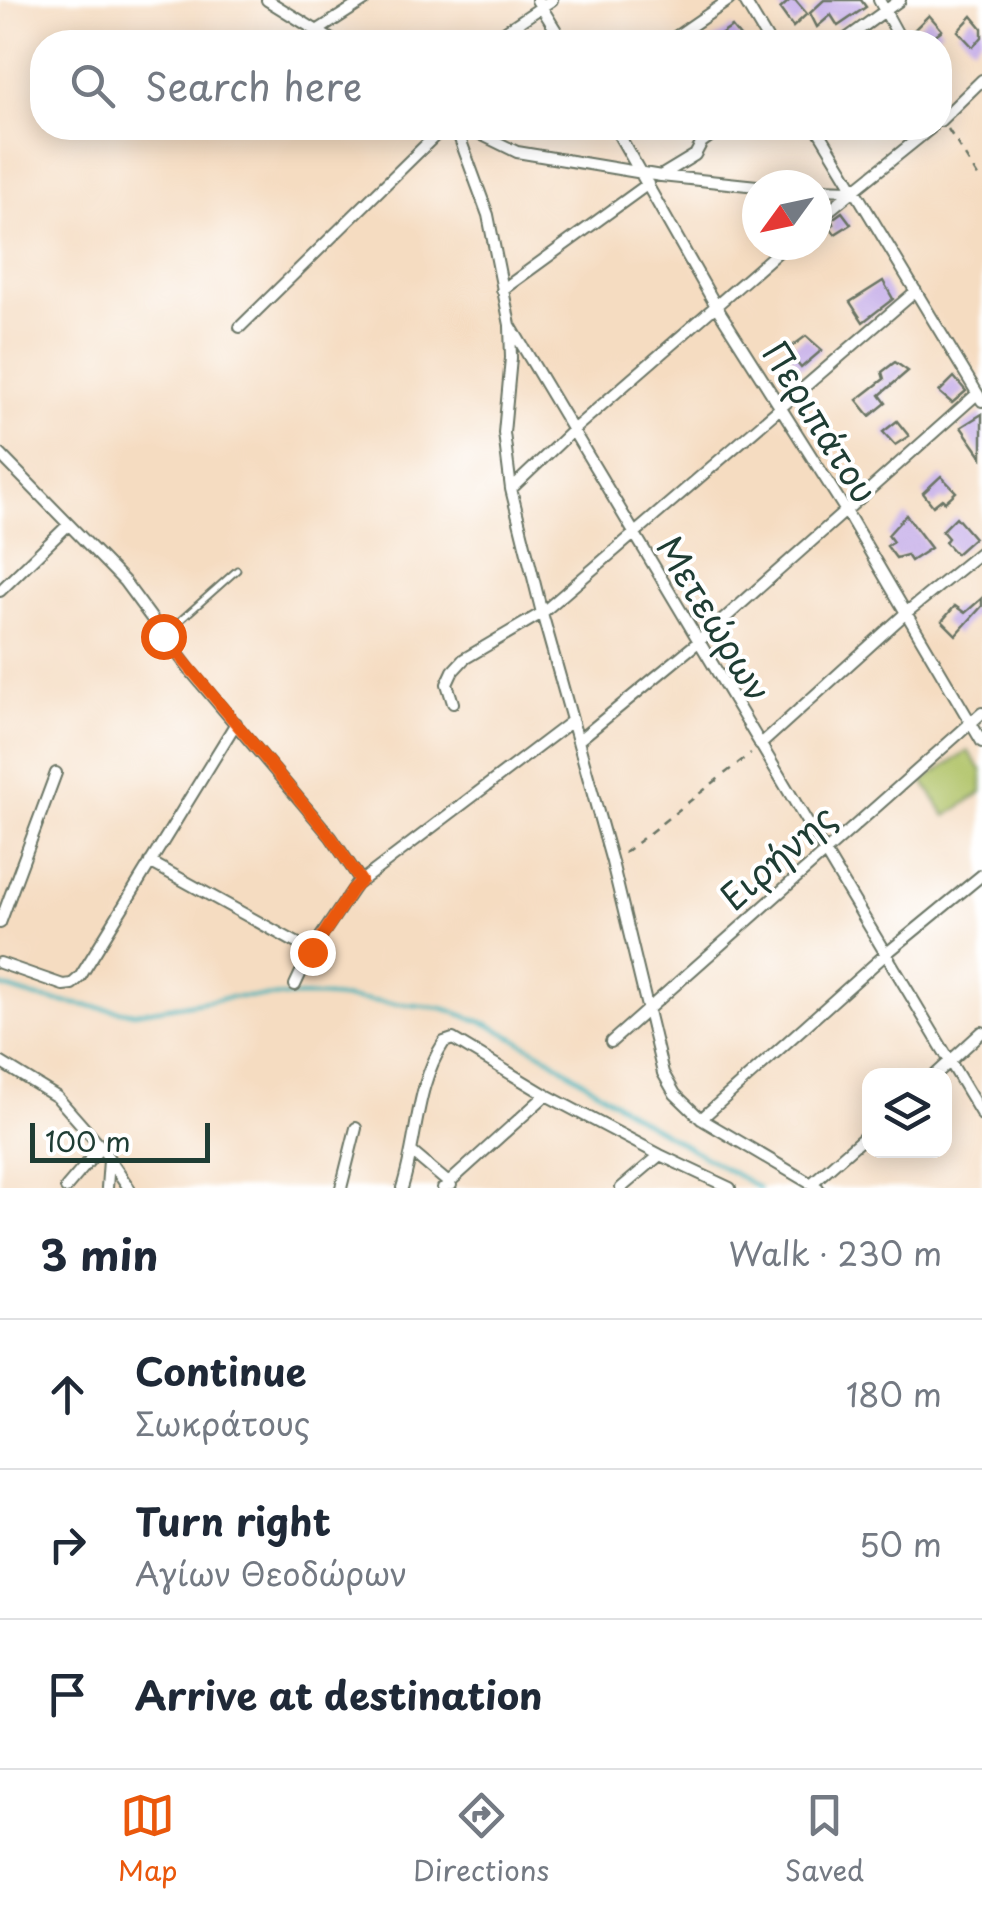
<!DOCTYPE html>
<meta charset="utf-8">
<style>
body{margin:0;font-family:"Playpen Sans",sans-serif;background:#f6f6f7;color:#1f2937}
.controls{position:absolute;right:30px;bottom:30px;display:grid;overflow:hidden;border-radius:20px;box-shadow:0 5px 25px #0003}
.controls button{width:90px;height:90px;display:grid;place-items:center;padding:0;border:0;border-bottom:2px solid #e0e1e3;background:#fff;color:#1f2937;font:50px sans-serif}
.compass{position:absolute;left:742px;top:170px;width:90px;height:90px;border-radius:50%;background:#fff;box-shadow:0 5px 25px #0003;rotate:237deg}
.scale{position:absolute;left:30px;bottom:25px;width:180px;box-sizing:border-box;padding-left:10px;border:5px solid #1f3d34;border-top:0;font-size:28px;line-height:35px;white-space:nowrap;color:#1f3d34;-webkit-text-stroke:8px #fff;paint-order:stroke}
.stop{position:absolute;width:30px;height:30px;margin:-22px;border:8px solid #ea580c;border-radius:50%;background:#fff}
.stop.end{background:#ea580c;border-color:#fff;box-shadow:0 2px 10px #0008}
.list{margin:0;padding:0;list-style:none}
h2{display:flex;justify-content:space-between;align-items:center;height:130px;margin:0;padding:0 40px;font-size:42px}
h2 small{font-size:32px;font-weight:400;color:#747a83}
.list li{display:grid;grid-template-columns:65px 1fr auto;gap:30px;align-items:center;box-sizing:border-box;height:150px;padding:0 40px;border-top:2px solid #e0e1e3}
.list b{display:block;font-size:38px;white-space:nowrap}
.list p{margin:0;font-size:32px;white-space:nowrap;color:#747a83}
.list em{font-size:32px;font-style:normal;color:#747a83}
.icon{flex:none;width:55px;height:55px;fill:none;stroke:currentColor;stroke-width:2;stroke-linecap:round;stroke-linejoin:round}
.map{position:relative;flex:none;width:982px;height:1188px;overflow:hidden}
.search{position:absolute;background:#fff;box-shadow:0 5px 25px #0003;left:30px;right:30px;top:30px;height:110px;display:flex;align-items:center;gap:25px;box-sizing:border-box;padding:0 35px;border-radius:40px;color:#747a83;font-size:38px}
.sheet{height:580px;background:#fff}
nav{display:flex;justify-content:space-around;align-items:center;box-sizing:border-box;height:140px;border-top:2px solid #e0e1e3;background:#fff;font-size:28px;color:#747a83}
nav a{display:grid;justify-items:center;gap:5px}
nav .on{color:#ea580c}
.map>svg:first-child{display:block}
.green{fill:#b0c367;stroke:#68804e;stroke-width:2.5}
.lines{fill:none;stroke-linecap:round;stroke-linejoin:round}
.stream{stroke:#41b1b8;stroke-width:4}
.building{fill:#c3aae7}
.lane-casing{stroke:#6a7565;stroke-width:9}
.street-casing{stroke:#6a7565;stroke-width:14}
.path{stroke:#6a7565;stroke-width:2.5;stroke-dasharray:8 8;stroke-linecap:butt}
.lane{stroke:#fff;stroke-width:5}
.street{stroke:#fff;stroke-width:10}
.route{stroke:#ea580c;stroke-width:12}
.labels{text-anchor:middle;dominant-baseline:central;stroke-width:8;stroke-linejoin:round;paint-order:stroke}
.street-label{font-size:35px;fill:#1f3d34;stroke:#fff}
</style>
<div class="map">
<svg width="982" height="1188" viewBox="0 0 982 1188">
<rect width="100%" height="100%" fill="#fff"/>
<filter id="ink" filterUnits="userSpaceOnUse"><feTurbulence type="fractalNoise" baseFrequency=".01" numOctaves="2"/><feDisplacementMap in="SourceGraphic" scale="20" xChannelSelector="R" yChannelSelector="G"/><feConvolveMatrix kernelMatrix="1 2 1 2 8 2 1 2 1" color-interpolation-filters="sRGB"/></filter>
<filter id="wash" filterUnits="userSpaceOnUse"><feTurbulence type="fractalNoise" baseFrequency=".0048" numOctaves="4" result="noise"/><feDisplacementMap in="SourceGraphic" scale="40" xChannelSelector="R" yChannelSelector="G"/><feGaussianBlur stdDeviation="2.25" result="paint"/><feColorMatrix in="noise" values="0 0 0 0 0 0 0 0 0 0 0 0 0 0 0 0 0 1.4 0 .05"/><feComposite in="paint" operator="in"/></filter>
<g filter="url(#wash)">
<rect width="100%" height="100%" fill="#f5dcc1"/>
<path class="green" d="M968,751L982,771V792L946,816L923,781Z"/>
<g class="lines">
<path class="stream" d="M0,986L37,998L134,1013L232,997L319,996L443,1008L490,1025L543,1054L643,1121L759,1188"/>
</g>
<g id="blocks">
<path class="building" d="M790,0H795L807,14L793,27L780,9Z
M824,0H861L866,7L838,26L831,15L817,27L810,13Z
M929,15L942,30L926,42L914,30Z
M972,16L982,28V37L973,47L958,31Z
M732,27L744,42H710Z
M842,212L851,224L835,234L830,227L834,224L831,220Z
M883,281L893,299L863,322L850,302Z
M806,336L822,350L801,368L787,350Z
M895,362L908,371L880,395L886,403L870,416L857,400L884,379L882,372Z
M954,377L966,391L952,403L939,392Z
M982,414V457L961,427Z
M897,421L909,436L895,445L883,432Z
M941,476L956,492L945,502L942,499L933,506L923,493Z
M906,515L931,548L911,561L907,555L896,558L887,546L893,542L888,535Z
M956,517L974,538L956,554L945,542L948,538L942,531Z
M982,598V606L956,635L942,621L955,606L965,613Z"/>
</g>
</g>
<g filter="url(#ink)">
<use href="#blocks" fill-opacity="0" stroke="#6a7565" stroke-width="2.5"/>
<g class="lines">
<g class="lane-casing">
<path id="lane" d="M165,634L237,570"/>
</g>
<g class="street-casing">
<path id="street" d="M267,0L335,42
M537,0L563,42
M744,0L769,42
M879,0L902,42
M317,31L365,0
M489,42L552,0
M668,42L729,0
M842,42L900,0
M940,121L982,80
M456,128L488,215L510,325L982,1115
M468,128L517,152L661,176L757,186
M615,128L716,306L846,511L982,742
M817,128L982,401
M662,175L695,155L702,142L721,128
M817,189L852,190
M817,220L931,128
M502,290L648,184
M510,326L511,358L504,433L511,489L542,613L612,862L663,1073L675,1094L701,1119L818,1188
M240,327L443,128
M0,454L124,581L189,669L331,837L361,881
M511,489L573,430L786,245
M0,591L68,525
M453,703L447,684L453,671L464,659L542,613L916,291
M579,740L697,643L977,394
M760,745L907,612L982,551
M150,862L311,951
M0,923L56,773
M0,963L63,985L72,984L80,977L236,723
M295,985L311,951L356,885L572,721
M611,1042L982,713
M0,1062L57,1097L101,1147L129,1188
M934,1076L982,1032
M701,1119L887,953L982,875
M413,1153L451,1185
M811,1184L870,1132
M66,1188L101,1147
M107,1188L109,1160
M341,1188L356,1128
M402,1188C418,1138 415,1087 444,1042L453,1039L546,1095L660,1155L730,1188
M443,1188L546,1095
M621,1188L660,1155"/>
</g>
<path class="path" d="M948,129L982,183
M624,853L751,753"/>
<use href="#lane" class="lane"/>
<use href="#street" class="street"/>
</g>
</g>
<g class="lines" filter="url(#ink)">
<path class="route" d="M163,636L331,837L361,881L352,890L312,952"/>
</g>
<g class="labels">
<g class="street-label">
<text transform="translate(821 421) rotate(58)">Περιπάτου</text>
<text transform="translate(715 618) rotate(59)">Μετεώρων</text>
<text transform="translate(777 856) rotate(-41)">Ειρήνης</text>
</g>
</g>
</svg>
<div class="controls">
<button><svg class="icon" aria-label="layers" viewBox="0 0 24 24"><path d="M12 4l9 5-9 5-9-5zM3 14l9 5 9-5"/></svg></button>
</div>
<svg class="compass" viewBox="-18 -18 36 36"><path d="M0-13l5 13h-10z" fill="#e53935"/><path d="M0 13l5-13h-10z" fill="#747a83"/></svg>
<div class="scale">100 m</div>
<div class="stop" style="left:163px;top:636px"></div>
<div class="stop end" style="left:312px;top:952px"></div>
<div class="search"><svg class="icon" aria-label="search" viewBox="0 0 24 24"><circle cx="10" cy="10" r="6"/><path d="M15 15l6 6"/></svg>Search here</div>
</div>
<section class="sheet">
<h2>3 min<small>Walk · 230 m</small></h2>
<ul class="list">
<li><svg class="icon" aria-label="ahead" viewBox="0 0 24 24"><path d="M12 20V5M6 11l6-6 6 6"/></svg><div><b>Continue</b><p>Σωκράτους</p></div><em>180 m</em></li>
<li><svg class="icon" aria-label="right" viewBox="0 0 24 24"><path d="M7 20v-9h11M14 6l5 5-5 5"/></svg><div><b>Turn right</b><p>Αγίων Θεοδώρων</p></div><em>50 m</em></li>
<li><svg class="icon" aria-label="arrive" viewBox="0 0 24 24"><path d="M6 21V4h12l-3 4 3 4H6"/></svg><div><b>Arrive at destination</b></div></li>
</ul>
</section>
<nav>
<a class="on"><svg class="icon" aria-label="map" viewBox="0 0 24 24"><path d="M3 6l6-2 6 2 6-2v14l-6 2-6-2-6 2zM9 4v14M15 6v14"/></svg>Map</a>
<a><svg class="icon" aria-label="directions" viewBox="0 0 24 24"><path d="M12 3l9 9-9 9-9-9zM9 14v-3h6M13 9l2 2-2 2"/></svg>Directions</a>
<a><svg class="icon" aria-label="saved" viewBox="0 0 24 24"><path d="M7 4h10v16l-5-4-5 4z"/></svg>Saved</a>
</nav>
